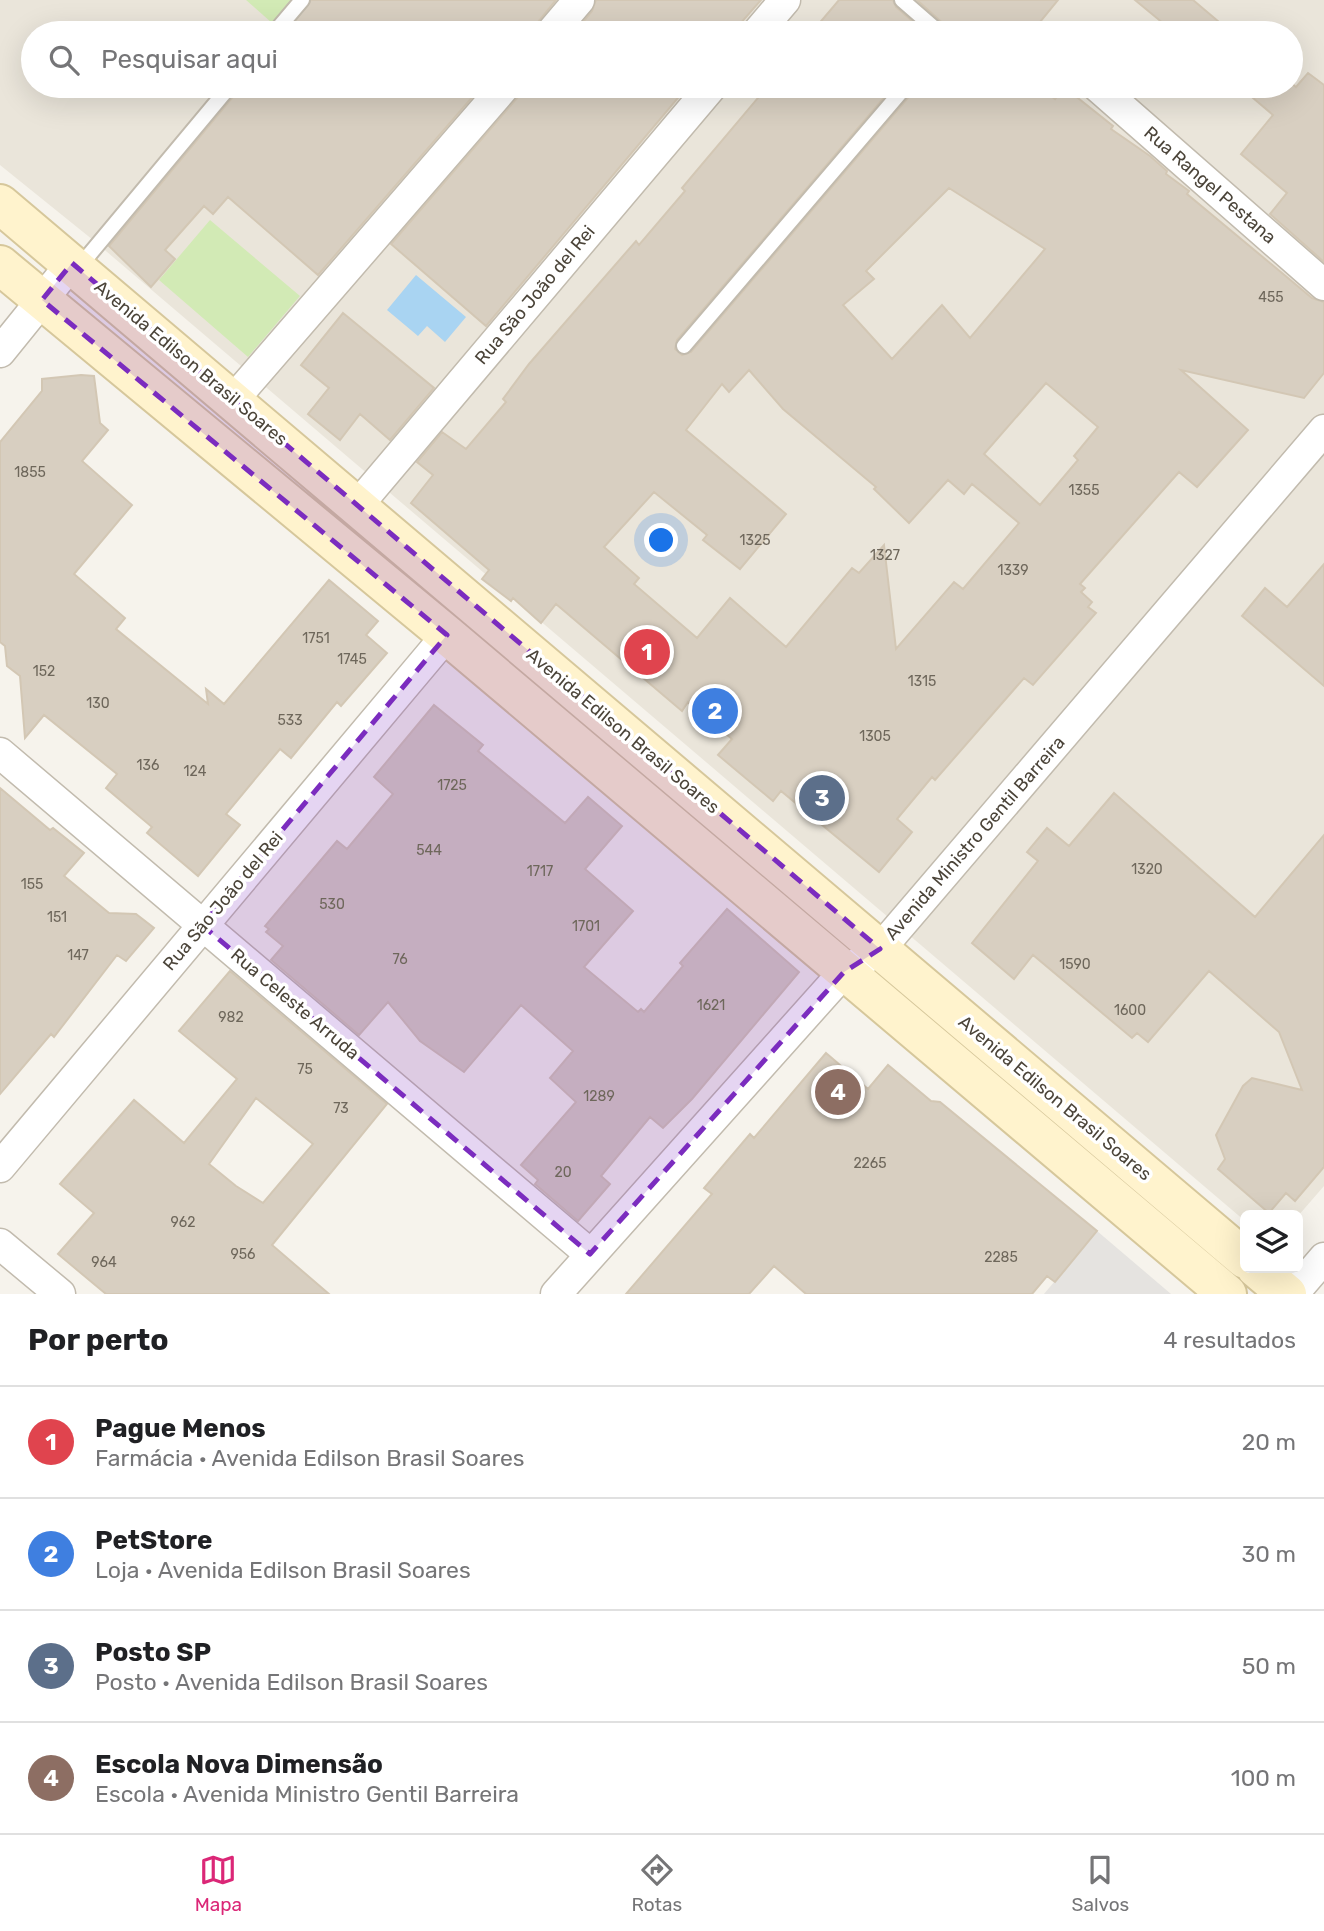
<!DOCTYPE html>
<html lang="pt">
<meta charset="utf-8">
<style>
body{margin:0;font-family:Rubik,sans-serif;background:#f2f2f2;color:#202124}
.controls{position:absolute;right:21px;bottom:21px;display:grid;overflow:hidden;border-radius:10px;box-shadow:0 7px 28px #0002}
.controls button{width:63px;height:63px;display:grid;place-items:center;padding:0;border:0;border-bottom:2px solid #e0e0e0;background:#fff;color:#202124;font:35px sans-serif}
.you{position:absolute;left:662px;top:541px;width:24px;height:24px;margin:-18px;border:5px solid #fff;border-radius:50%;background:#1a73e8;box-shadow:0 0 0 10px #1a73e833}
.badge{display:grid;place-items:center;width:46px;height:46px;border-radius:50%;background:#db2777;color:#fff;font-size:23px;font-weight:700}
.pin{position:absolute;translate:-50% -50%;border:4px solid #fff;box-shadow:0 2px 7px #0006}
.list{margin:0;padding:0;list-style:none}
h2{display:flex;justify-content:space-between;align-items:center;height:91px;margin:0;padding:0 28px;font-size:30px}
h2 small{font-size:23px;font-weight:400;color:#757577}
.list li{display:grid;grid-template-columns:46px 1fr auto;gap:21px;align-items:center;box-sizing:border-box;height:112px;padding:0 28px;border-top:2px solid #e0e0e0}
.list b{display:block;font-size:26px;white-space:nowrap}
.list p{margin:0;font-size:23px;white-space:nowrap;color:#757577}
.list em{font-size:23px;font-style:normal;color:#757577}
.icon{flex:none;width:38px;height:38px;fill:none;stroke:currentColor;stroke-width:2;stroke-linecap:round;stroke-linejoin:round}
.map{position:relative;flex:none;width:1324px;height:1294px;overflow:hidden}
.search{position:absolute;background:#fff;box-shadow:0 7px 28px #0002;left:21px;right:21px;top:21px;height:77px;display:flex;align-items:center;gap:18px;box-sizing:border-box;padding:0 24px;border-radius:38px;color:#757577;font-size:26px}
.sheet{height:539px;background:#fff}
nav{display:flex;justify-content:space-around;align-items:center;box-sizing:border-box;height:98px;border-top:2px solid #e0e0e0;background:#fff;font-size:19px;color:#757577}
nav a{display:grid;justify-items:center;gap:4px}
nav .on{color:#db2777}
.map>svg:first-child{display:block}
.residential{fill:#eae5da;fill-rule:evenodd}
.green{fill:#d2eab5}
.parking{fill:#e5e3e0}
.water{fill:#a9d4f2}
.building{fill:#d8cfc1;stroke:#d3c7b4;stroke-width:2;fill-rule:evenodd}
.lines{fill:none;stroke-linecap:round;stroke-linejoin:round}
.lane-casing{stroke:#c2bbae;stroke-width:18}
.street-casing{stroke:#c2bbae;stroke-width:33}
.secondary-casing{stroke:#d6c79b;stroke-width:42}
.lane{stroke:#fff;stroke-width:14}
.street{stroke:#fff;stroke-width:30}
.secondary{stroke:#fff3cd;stroke-width:38}
.marked{fill:#7b2cbf;fill-opacity:0.2;stroke:#7b2cbf;stroke-width:5;stroke-dasharray:14 9;stroke-linejoin:round}
.labels{text-anchor:middle;dominant-baseline:central;stroke-width:7;stroke-linejoin:round;paint-order:stroke}
.number-label{font-size:14px;fill:#6e675b}
.street-label{font-size:18px;fill:#4b4439;stroke:#fff}
</style>
<div class="map">
<svg width="1324" height="1294" viewBox="0 0 1324 1294">
<rect width="100%" height="100%" fill="#f6f3ec"/>
<path class="residential" d="M0,0H1324V1186L1298,1216L1245,1215V1221L93,240L0,165ZM33,33H1291V86H33Z"/>
<path class="green" d="M246,0H292L272,23Z
M210,220L300,296L248,357L159,280Z"/>
<path class="parking" d="M1097,1231L1171,1294H1044Z"/>
<path class="water" d="M416,275L466,317L445,342L427,326L418,336L387,310Z"/>
<path class="building" d="M311,0H556L538,22L534,33H286Z
M596,0H761L732,33H574L592,11Z
M839,0H893L896,7L926,33H811Z
M917,0H1058L1031,33H949L946,26Z
M1135,0H1193L1232,33H1175Z
M1308,73L1324,85V262L1270,214L1287,193L1241,154L1273,115L1239,86H1291V83L1296,87Z
M239,86H482L318,275L228,197L213,214L204,206L165,250L175,259L151,287L109,246L237,92Z
M522,86H688L486,326L391,244L518,97Z
M768,86H894L677,340L675,349L682,355L691,352L913,92L915,86H1039L1055,99L1064,87L1113,126L1111,129L1150,156L1167,171L1166,174L1189,191L1187,194L1312,298L1324,302V373L1304,398L1181,370L1248,430L1197,487L1179,472L1080,584L1085,588L1081,592L1092,602L1088,607L1096,613L1033,685L1024,678L935,780L932,777L897,819L912,832L879,872L781,791L773,801L718,755L732,739L688,702L682,711L556,604L541,623L513,598L511,601L482,579L489,570L411,503L433,475L417,462L442,432L466,449L506,402L503,399L529,364L636,241L639,245L685,191L682,188ZM949,188L1045,249L970,338L942,305L892,359L843,305L874,279L866,271ZM749,370L783,409L876,487L874,489L909,523L948,480L964,494L972,484L1019,523L963,589L954,582L896,649L884,545L859,573L852,568L786,647L730,598L697,638L634,584L639,578L604,547L654,492L707,535L703,540L740,569L786,514L686,430L722,384L729,392ZM1046,383L1098,427L1074,456L1078,460L1040,505L984,454Z
M343,313L434,388L390,440L360,414L340,440L308,414L329,388L301,365Z
M81,375L94,376L100,423L108,430L82,461L132,505L74,574L125,618L116,629L208,704L206,689L224,704L329,580L378,621L366,635L387,653L341,706L337,702L291,758L280,749L226,814L240,825L198,876L147,833L152,827L106,788L117,774L44,715L25,738L20,676L7,666L5,646L0,642V442L42,391V379Z
M1324,564V686L1242,616L1265,588L1287,607Z
M434,705L483,745L478,751L565,823L588,797L622,826L585,869L633,911L584,967L638,1012L641,1009L644,1012L683,966L680,963L727,909L799,972L692,1099L663,1128L650,1117L601,1176L610,1184L578,1221L535,1184L538,1180L521,1165L576,1102L550,1078L573,1051L521,1005L464,1072L420,1041L388,1002L359,1035L271,960L283,946L266,932L269,929L265,926L337,841L347,849L393,794L374,777Z
M0,788L50,830L53,828L84,853L64,876L109,913L136,914L154,928L126,961L117,955L54,1037L51,1034L0,1094Z
M1114,793L1255,917L1324,835V1167L1295,1201L1286,1193L1269,1213L1218,1169L1225,1159L1216,1135L1243,1086L1252,1078L1302,1090L1279,1032L1209,971L1148,1042L1137,1033L1132,1038L1033,955L1014,979L972,943L1038,861L1027,852L1047,828L1069,846Z
M230,971L387,1104L272,1245L329,1294H106L58,1254L94,1213L60,1184L134,1100L184,1143L237,1079L179,1031ZM256,1098L313,1144L263,1203L236,1186L209,1164Z
M826,1053L868,1089L888,1065L931,1101L940,1102L1097,1231L1055,1282L1047,1276L1032,1294H806L774,1266L749,1294H626L712,1194L704,1188L750,1134L754,1138Z"/>
<g class="lines">
<g class="lane-casing">
<path id="lane" d="M902,0L940,33
M274,33L302,0
M79,267L230,86
M684,346L906,86"/>
</g>
<g class="street-casing">
<path id="street" d="M551,33L579,0
M757,33L785,0
M1097,86L1324,285
M0,352L72,263
M234,399L505,86
M358,505L712,86
M0,753L590,1254
M0,1167L447,635
M0,1244L60,1294
M556,1294L844,972L880,949L1324,430
M1293,1294L1324,1258"/>
</g>
<g class="secondary-casing">
<path id="secondary" d="M0,204L1245,1259
M0,265L447,635L1227,1294
M1256,1268L1287,1294"/>
</g>
<use href="#lane" class="lane"/>
<use href="#street" class="street"/>
<use href="#secondary" class="secondary"/>
</g>
<path class="marked" d="M72,263L880,949L844,972L590,1254L202,925L447,635L42,300Z"/>
<g class="labels">
<g class="number-label">
<text x="1271" y="297">455</text>
<text x="30" y="472">1855</text>
<text x="1084" y="490">1355</text>
<text x="755" y="540">1325</text>
<text x="885" y="555">1327</text>
<text x="1013" y="570">1339</text>
<text x="316" y="638">1751</text>
<text x="352" y="659">1745</text>
<text x="44" y="671">152</text>
<text x="922" y="681">1315</text>
<text x="98" y="703">130</text>
<text x="290" y="720">533</text>
<text x="875" y="736">1305</text>
<text x="148" y="765">136</text>
<text x="195" y="771">124</text>
<text x="452" y="785">1725</text>
<text x="429" y="850">544</text>
<text x="1147" y="869">1320</text>
<text x="540" y="871">1717</text>
<text x="32" y="884">155</text>
<text x="332" y="904">530</text>
<text x="57" y="917">151</text>
<text x="586" y="926">1701</text>
<text x="78" y="955">147</text>
<text x="400" y="959">76</text>
<text x="1075" y="964">1590</text>
<text x="711" y="1005">1621</text>
<text x="1130" y="1010">1600</text>
<text x="231" y="1017">982</text>
<text x="305" y="1069">75</text>
<text x="599" y="1096">1289</text>
<text x="341" y="1108">73</text>
<text x="870" y="1163">2265</text>
<text x="563" y="1172">20</text>
<text x="183" y="1222">962</text>
<text x="243" y="1254">956</text>
<text x="1001" y="1257">2285</text>
<text x="104" y="1262">964</text>
</g>
<g class="street-label">
<text transform="translate(1210 185) rotate(41)">Rua Rangel Pestana</text>
<text transform="translate(535 295) rotate(-50)">Rua São João del Rei</text>
<text transform="translate(191 363) rotate(40)">Avenida Edilson Brasil Soares</text>
<text transform="translate(623 731) rotate(40)">Avenida Edilson Brasil Soares</text>
<text transform="translate(975 838) rotate(-49)">Avenida Ministro Gentil Barreira</text>
<text transform="translate(223 901) rotate(-50)">Rua São João del Rei</text>
<text transform="translate(295 1004) rotate(40)">Rua Celeste Arruda</text>
<text transform="translate(1055 1098) rotate(40)">Avenida Edilson Brasil Soares</text>
</g>
</g>
</svg>
<div class="controls">
<button><svg class="icon" aria-label="layers" viewBox="0 0 24 24"><path d="M12 4l9 5-9 5-9-5zM3 14l9 5 9-5"/></svg></button>
</div>
<div class="you"></div>
<div class="pin badge" style="left:647px;top:652px;background:#e0444e">1</div>
<div class="pin badge" style="left:715px;top:711px;background:#3f7fe0">2</div>
<div class="pin badge" style="left:822px;top:798px;background:#5c6f8a">3</div>
<div class="pin badge" style="left:838px;top:1092px;background:#8d6e63">4</div>
<div class="search"><svg class="icon" aria-label="search" viewBox="0 0 24 24"><circle cx="10" cy="10" r="6"/><path d="M15 15l6 6"/></svg>Pesquisar aqui</div>
</div>
<section class="sheet">
<h2>Por perto<small>4 resultados</small></h2>
<ul class="list">
<li><span class="badge" style="background:#e0444e">1</span><div><b>Pague Menos</b><p>Farmácia · Avenida Edilson Brasil Soares</p></div><em>20 m</em></li>
<li><span class="badge" style="background:#3f7fe0">2</span><div><b>PetStore</b><p>Loja · Avenida Edilson Brasil Soares</p></div><em>30 m</em></li>
<li><span class="badge" style="background:#5c6f8a">3</span><div><b>Posto SP</b><p>Posto · Avenida Edilson Brasil Soares</p></div><em>50 m</em></li>
<li><span class="badge" style="background:#8d6e63">4</span><div><b>Escola Nova Dimensão</b><p>Escola · Avenida Ministro Gentil Barreira</p></div><em>100 m</em></li>
</ul>
</section>
<nav>
<a class="on"><svg class="icon" aria-label="map" viewBox="0 0 24 24"><path d="M3 6l6-2 6 2 6-2v14l-6 2-6-2-6 2zM9 4v14M15 6v14"/></svg>Mapa</a>
<a><svg class="icon" aria-label="directions" viewBox="0 0 24 24"><path d="M12 3l9 9-9 9-9-9zM9 14v-3h6M13 9l2 2-2 2"/></svg>Rotas</a>
<a><svg class="icon" aria-label="saved" viewBox="0 0 24 24"><path d="M7 4h10v16l-5-4-5 4z"/></svg>Salvos</a>
</nav>
